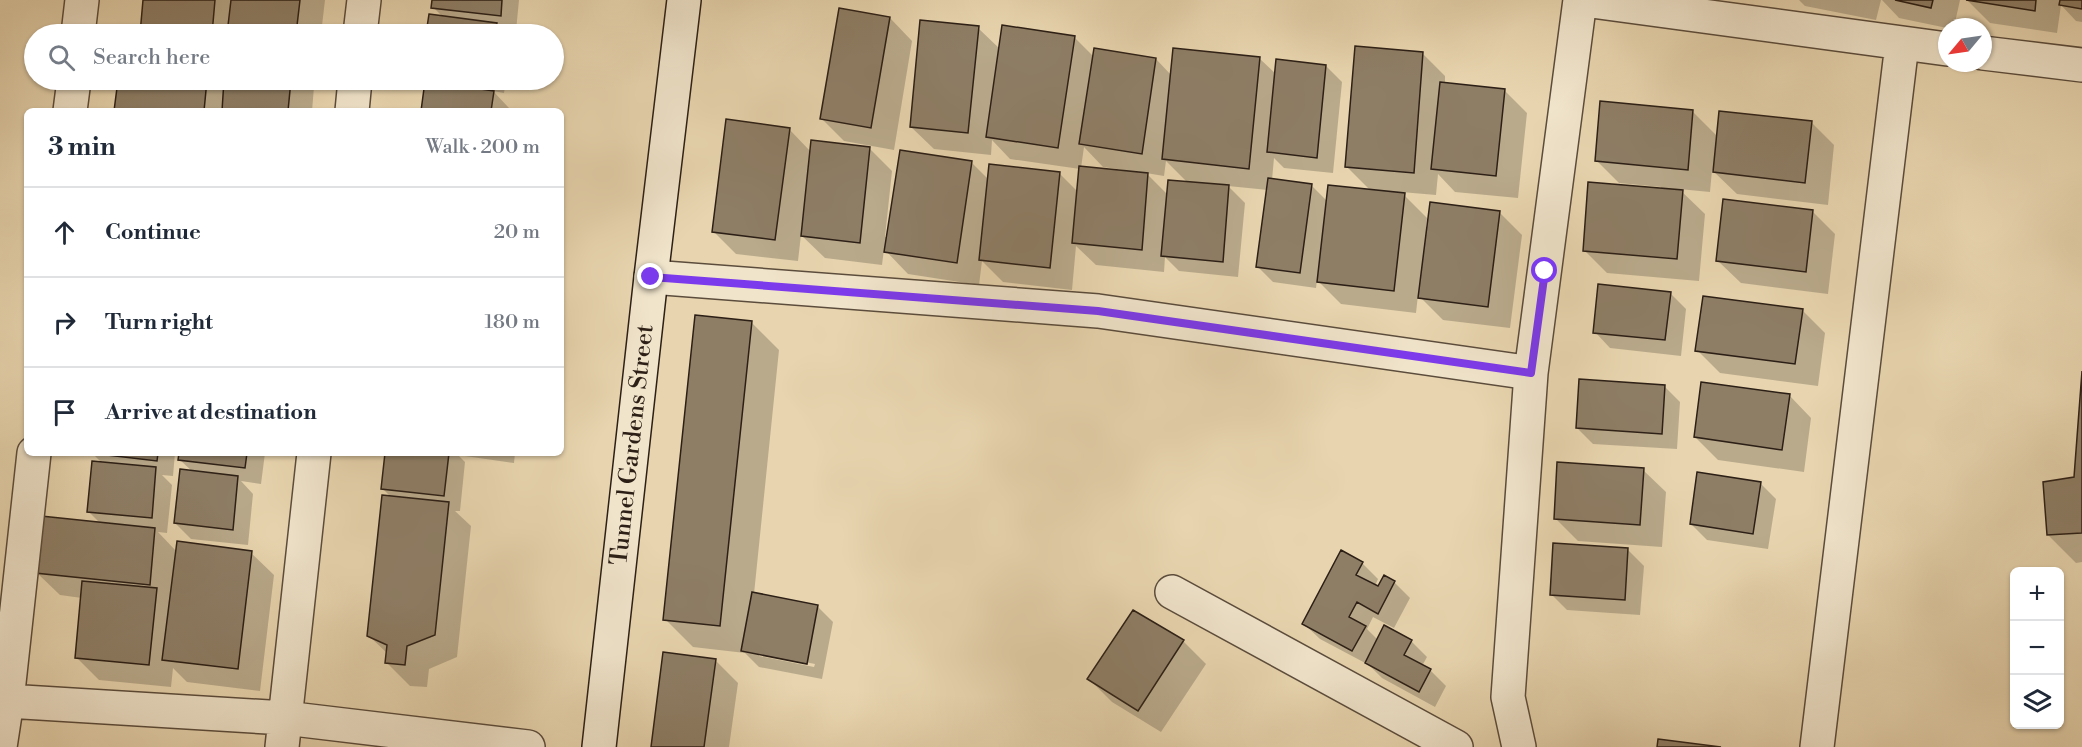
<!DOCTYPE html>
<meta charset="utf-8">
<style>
body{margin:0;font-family:"Libre Bodoni",serif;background:#f2f2f3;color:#1f2937}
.controls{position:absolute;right:18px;bottom:18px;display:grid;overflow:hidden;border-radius:9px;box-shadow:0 2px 4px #0004}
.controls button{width:54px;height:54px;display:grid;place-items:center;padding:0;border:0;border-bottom:2px solid #e0e1e3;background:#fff;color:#1f2937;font:30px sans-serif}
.compass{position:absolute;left:1938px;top:18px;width:54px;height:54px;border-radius:50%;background:#fff;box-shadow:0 2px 4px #0004;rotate:241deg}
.stop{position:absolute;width:18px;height:18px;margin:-14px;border:4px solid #7c3aed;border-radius:50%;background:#fff}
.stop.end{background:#7c3aed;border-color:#fff;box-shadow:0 2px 6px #0008}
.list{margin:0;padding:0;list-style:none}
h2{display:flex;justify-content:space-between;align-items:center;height:78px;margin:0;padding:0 24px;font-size:26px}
h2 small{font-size:20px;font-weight:400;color:#747a83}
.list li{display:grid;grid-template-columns:39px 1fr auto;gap:18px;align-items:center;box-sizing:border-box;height:90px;padding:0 24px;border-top:2px solid #e0e1e3}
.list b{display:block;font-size:22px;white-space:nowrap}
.list em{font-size:20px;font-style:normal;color:#747a83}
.icon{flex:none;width:33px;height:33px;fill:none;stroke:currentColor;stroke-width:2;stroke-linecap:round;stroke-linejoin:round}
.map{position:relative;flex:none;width:2082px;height:747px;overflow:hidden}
.search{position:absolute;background:#fff;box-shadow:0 2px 4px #0004;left:24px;top:24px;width:540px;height:66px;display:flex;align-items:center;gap:15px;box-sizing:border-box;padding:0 21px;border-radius:33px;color:#747a83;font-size:22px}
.panel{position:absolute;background:#fff;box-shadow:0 2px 4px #0004;left:24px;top:108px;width:540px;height:348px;border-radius:9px}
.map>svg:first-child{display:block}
.shadow{fill:#0003;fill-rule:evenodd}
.building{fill:#8e7e66;stroke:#2c1f16;stroke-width:1.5}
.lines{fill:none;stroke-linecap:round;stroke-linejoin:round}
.minor-casing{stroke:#5b4c3c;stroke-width:36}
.secondary-casing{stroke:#2c1f16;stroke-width:36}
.minor{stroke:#f0e4cb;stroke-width:33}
.secondary{stroke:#f0e4cb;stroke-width:33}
.route{stroke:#7c3aed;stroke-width:8}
.labels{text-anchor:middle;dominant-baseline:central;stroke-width:4.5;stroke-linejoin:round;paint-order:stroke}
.street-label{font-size:24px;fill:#2c1f16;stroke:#f0e4cb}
</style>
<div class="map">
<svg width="2082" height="747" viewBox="0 0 2082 747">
<rect width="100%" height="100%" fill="#e8d5af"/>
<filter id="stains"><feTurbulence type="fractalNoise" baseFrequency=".00333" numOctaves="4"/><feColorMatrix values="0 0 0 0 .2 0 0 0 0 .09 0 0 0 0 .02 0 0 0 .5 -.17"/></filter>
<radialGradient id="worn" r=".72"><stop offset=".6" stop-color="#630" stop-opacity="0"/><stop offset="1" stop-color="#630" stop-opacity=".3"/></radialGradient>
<path class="shadow" d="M144,0H325L321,34H141Z
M433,0H519L516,31L500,29L506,34H428L430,16L443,17L433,7Z
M1799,0H1881L1876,20L1805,6Z
M1882,0H1960L1954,27L1947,28L1899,18Z
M1967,0H2082V22L2076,21L2061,5L2057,33L1990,23Z
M890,18L912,41L894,150L844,141L822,119Z
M978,28L1000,49L1074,37L1094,57L1156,59L1172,76L1260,59L1276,74L1326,66L1342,82L1333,173L1284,168L1274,158L1272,180L1311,185L1328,202L1371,191L1347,167L1423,54L1445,76V84L1504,90L1527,113L1518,198L1455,192L1438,174L1436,195L1401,192L1427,218L1426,228L1500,213L1522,235L1510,328L1443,320L1418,295L1416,313L1341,304L1317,280L1316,288L1273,282L1257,266L1268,190L1228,186L1245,203L1238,277L1179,271L1165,257L1164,272L1096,265L1076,246L1072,290L1003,282L982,261L979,285L908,274L884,249L882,265L825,258L801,235L798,261L736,254L713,231L789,129L811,152L870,149L892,171L885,237H888L971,162L989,180L1059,173L1078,192L1080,169L1010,159L992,140L991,155L934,149L911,127ZM1084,147L1103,167L1124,170V172L1081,168ZM1166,161L1188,183L1168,195L1146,173L1164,176Z
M119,80H307L314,87L312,111H116Z
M435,80H506L504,93L493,91L509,108V111H422L440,84Z
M1693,112L1718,137L1812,123L1834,145L1828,205L1737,194L1712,170L1710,192L1679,189L1705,214L1699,281L1607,273L1584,250L1661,190V187L1619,183L1596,160Z
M1812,211L1835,234L1828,294L1741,283L1718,261Z
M1670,293L1686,309L1681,356L1610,348L1595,332Z
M1802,310L1825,333L1818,386L1720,373L1697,350Z
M751,322L779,350L754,594L817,606L833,622L822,679L759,667L745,653L693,647L665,619ZM759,653L815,664L814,667L759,656Z
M1664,386L1680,402L1677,449L1593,444L1577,428Z
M2082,392V562L2076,563L2048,535L2076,478Z
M1789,395L1811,418L1804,472L1718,460L1695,437Z
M92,453H175L173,476L162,475L172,485L167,533L158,532L177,552L251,553L274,575L260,691L187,682L173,668L171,687L99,680L76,657L82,598L60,595L37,573L101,524L89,512L102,463Z
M181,453H265L261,484L241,481L253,494L248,545L191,539L175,523L193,472L180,460Z
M386,453H515L514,463L458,455L465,462L460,511H455L471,526L457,657L429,669L427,687L410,686L387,663L388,654L368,635L392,498L382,488Z
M1643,470L1666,492L1662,547L1578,541L1555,518Z
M1760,483L1776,499L1768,549L1707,540L1691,524Z
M1628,550L1644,566L1640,615L1567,610L1551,594Z
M1342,552L1362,563L1378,579L1375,586L1378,588L1394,582L1410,598L1394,628L1373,617L1367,629L1378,640L1385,628L1411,641L1427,657L1422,666L1430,670L1446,686L1435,707L1382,678L1369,665L1320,639L1304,624Z
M1183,641L1206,664L1161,732L1112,702L1089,679Z
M715,660L738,683L729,747H652Z"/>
<path class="building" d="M143,0H215L212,34H140Z
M231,0H300L296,34H227Z
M432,0H502L501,16L431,8Z
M1895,0H1933L1931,8Z
M1966,0H2036L2035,11Z
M2060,0H2082V9L2059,5Z
M839,8L890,17L871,128L820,119Z
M429,14L497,23L495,34H426Z
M920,20L979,26L968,133L910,127Z
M1002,25L1075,36L1058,148L986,137Z
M1355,46L1423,52L1414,173L1345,167Z
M1094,48L1156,58L1142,154L1079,144Z
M1173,48L1260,57L1249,169L1162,159Z
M1276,59L1326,65L1317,158L1267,152Z
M118,80H207L204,111H114Z
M224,80H291L288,111H222Z
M425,81L494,91L491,111H421Z
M1440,82L1505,89L1496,176L1431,169Z
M1600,101L1693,110L1688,170L1595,161Z
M1719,111L1812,121L1805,183L1713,172Z
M726,119L790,128L775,240L712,232Z
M811,140L870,147L860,243L801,236Z
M900,150L972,161L957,263L884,252Z
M989,164L1060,172L1050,268L979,260Z
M1079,166L1148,173L1142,250L1072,243Z
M1268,178L1312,184L1300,273L1256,267Z
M1168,180L1229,185L1223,262L1161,256Z
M1588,182L1683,190L1677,259L1583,251Z
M1328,185L1405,193L1394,291L1317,282Z
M1723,199L1813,210L1806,272L1716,261Z
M1430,202L1500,211L1488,307L1418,298Z
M1598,284L1671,292L1665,340L1593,333Z
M1703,296L1803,309L1795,364L1695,351Z
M695,315L752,321L720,626L663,620Z
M2082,371V533L2047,535L2043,482L2074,477Z
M1579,379L1665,385L1662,434L1576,428Z
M1701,382L1790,394L1782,450L1694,437Z
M90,453H158L157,461Z
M179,453H247L245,468L178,460Z
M385,453H449L444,496L381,489Z
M92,461L156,467L152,518L87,512Z
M1557,462L1644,468L1640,525L1554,519Z
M180,469L238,476L233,530L174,523Z
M1697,472L1761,482L1753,534L1690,524Z
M382,495L449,502L435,635L407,646L405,665L385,663L387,645L367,636Z
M41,516L155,528L150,585L35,573Z
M177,541L252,551L238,669L162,660Z
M1553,543L1628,548L1625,600L1550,595Z
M1341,550L1363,562L1356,575L1378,586L1384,575L1395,581L1378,614L1357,602L1349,617L1366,626L1352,651L1302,624Z
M82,581L157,588L149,665L75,658Z
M752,592L818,605L807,664L741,651Z
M1133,610L1184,640L1138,711L1087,679Z
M1384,625L1412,640L1404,655L1431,669L1419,692L1365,663Z
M663,652L716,659L704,747H651Z
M1658,739L1721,747H1657Z"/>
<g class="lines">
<g class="minor-casing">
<path id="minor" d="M1584,0L1947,49
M78,34L82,0
M360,34L364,0
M1983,53L2082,65
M70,111L74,80
M352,111L355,80
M651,277L1098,311L1531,373
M1172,592L1456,747
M7,701L285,718L528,747
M0,747L7,701L34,453
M282,747L314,453
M1519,747L1508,697L1531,373L1580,0
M1817,747L1902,44"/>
</g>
<g class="secondary-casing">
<g id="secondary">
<path id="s1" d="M599,747L651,277L684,0"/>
</g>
</g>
<use href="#minor" class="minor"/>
<use href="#secondary" class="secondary"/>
</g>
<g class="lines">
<path class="route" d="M651,277L1098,311L1531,373L1545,271"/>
</g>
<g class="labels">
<g class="street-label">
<text stroke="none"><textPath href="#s1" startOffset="304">Tunnel Gardens Street</textPath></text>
</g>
</g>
<rect width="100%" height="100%" filter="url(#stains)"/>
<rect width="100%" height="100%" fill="url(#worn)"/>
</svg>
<div class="controls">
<button>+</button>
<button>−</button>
<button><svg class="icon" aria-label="layers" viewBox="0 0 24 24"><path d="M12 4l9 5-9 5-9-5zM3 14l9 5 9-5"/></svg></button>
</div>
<svg class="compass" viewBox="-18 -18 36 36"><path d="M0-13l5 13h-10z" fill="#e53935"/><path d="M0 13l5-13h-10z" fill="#747a83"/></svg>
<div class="stop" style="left:1545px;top:271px"></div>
<div class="stop end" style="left:651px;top:277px"></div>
<div class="search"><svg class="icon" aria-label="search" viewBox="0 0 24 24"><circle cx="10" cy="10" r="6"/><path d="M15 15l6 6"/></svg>Search here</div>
<section class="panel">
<h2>3 min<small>Walk · 200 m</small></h2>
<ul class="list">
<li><svg class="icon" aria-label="ahead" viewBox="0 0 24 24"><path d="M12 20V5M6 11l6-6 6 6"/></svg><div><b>Continue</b></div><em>20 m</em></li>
<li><svg class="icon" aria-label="right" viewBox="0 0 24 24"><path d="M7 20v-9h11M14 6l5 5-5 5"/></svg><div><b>Turn right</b></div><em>180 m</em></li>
<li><svg class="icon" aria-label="arrive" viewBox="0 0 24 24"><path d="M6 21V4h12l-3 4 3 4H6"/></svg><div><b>Arrive at destination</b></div></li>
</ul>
</section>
</div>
